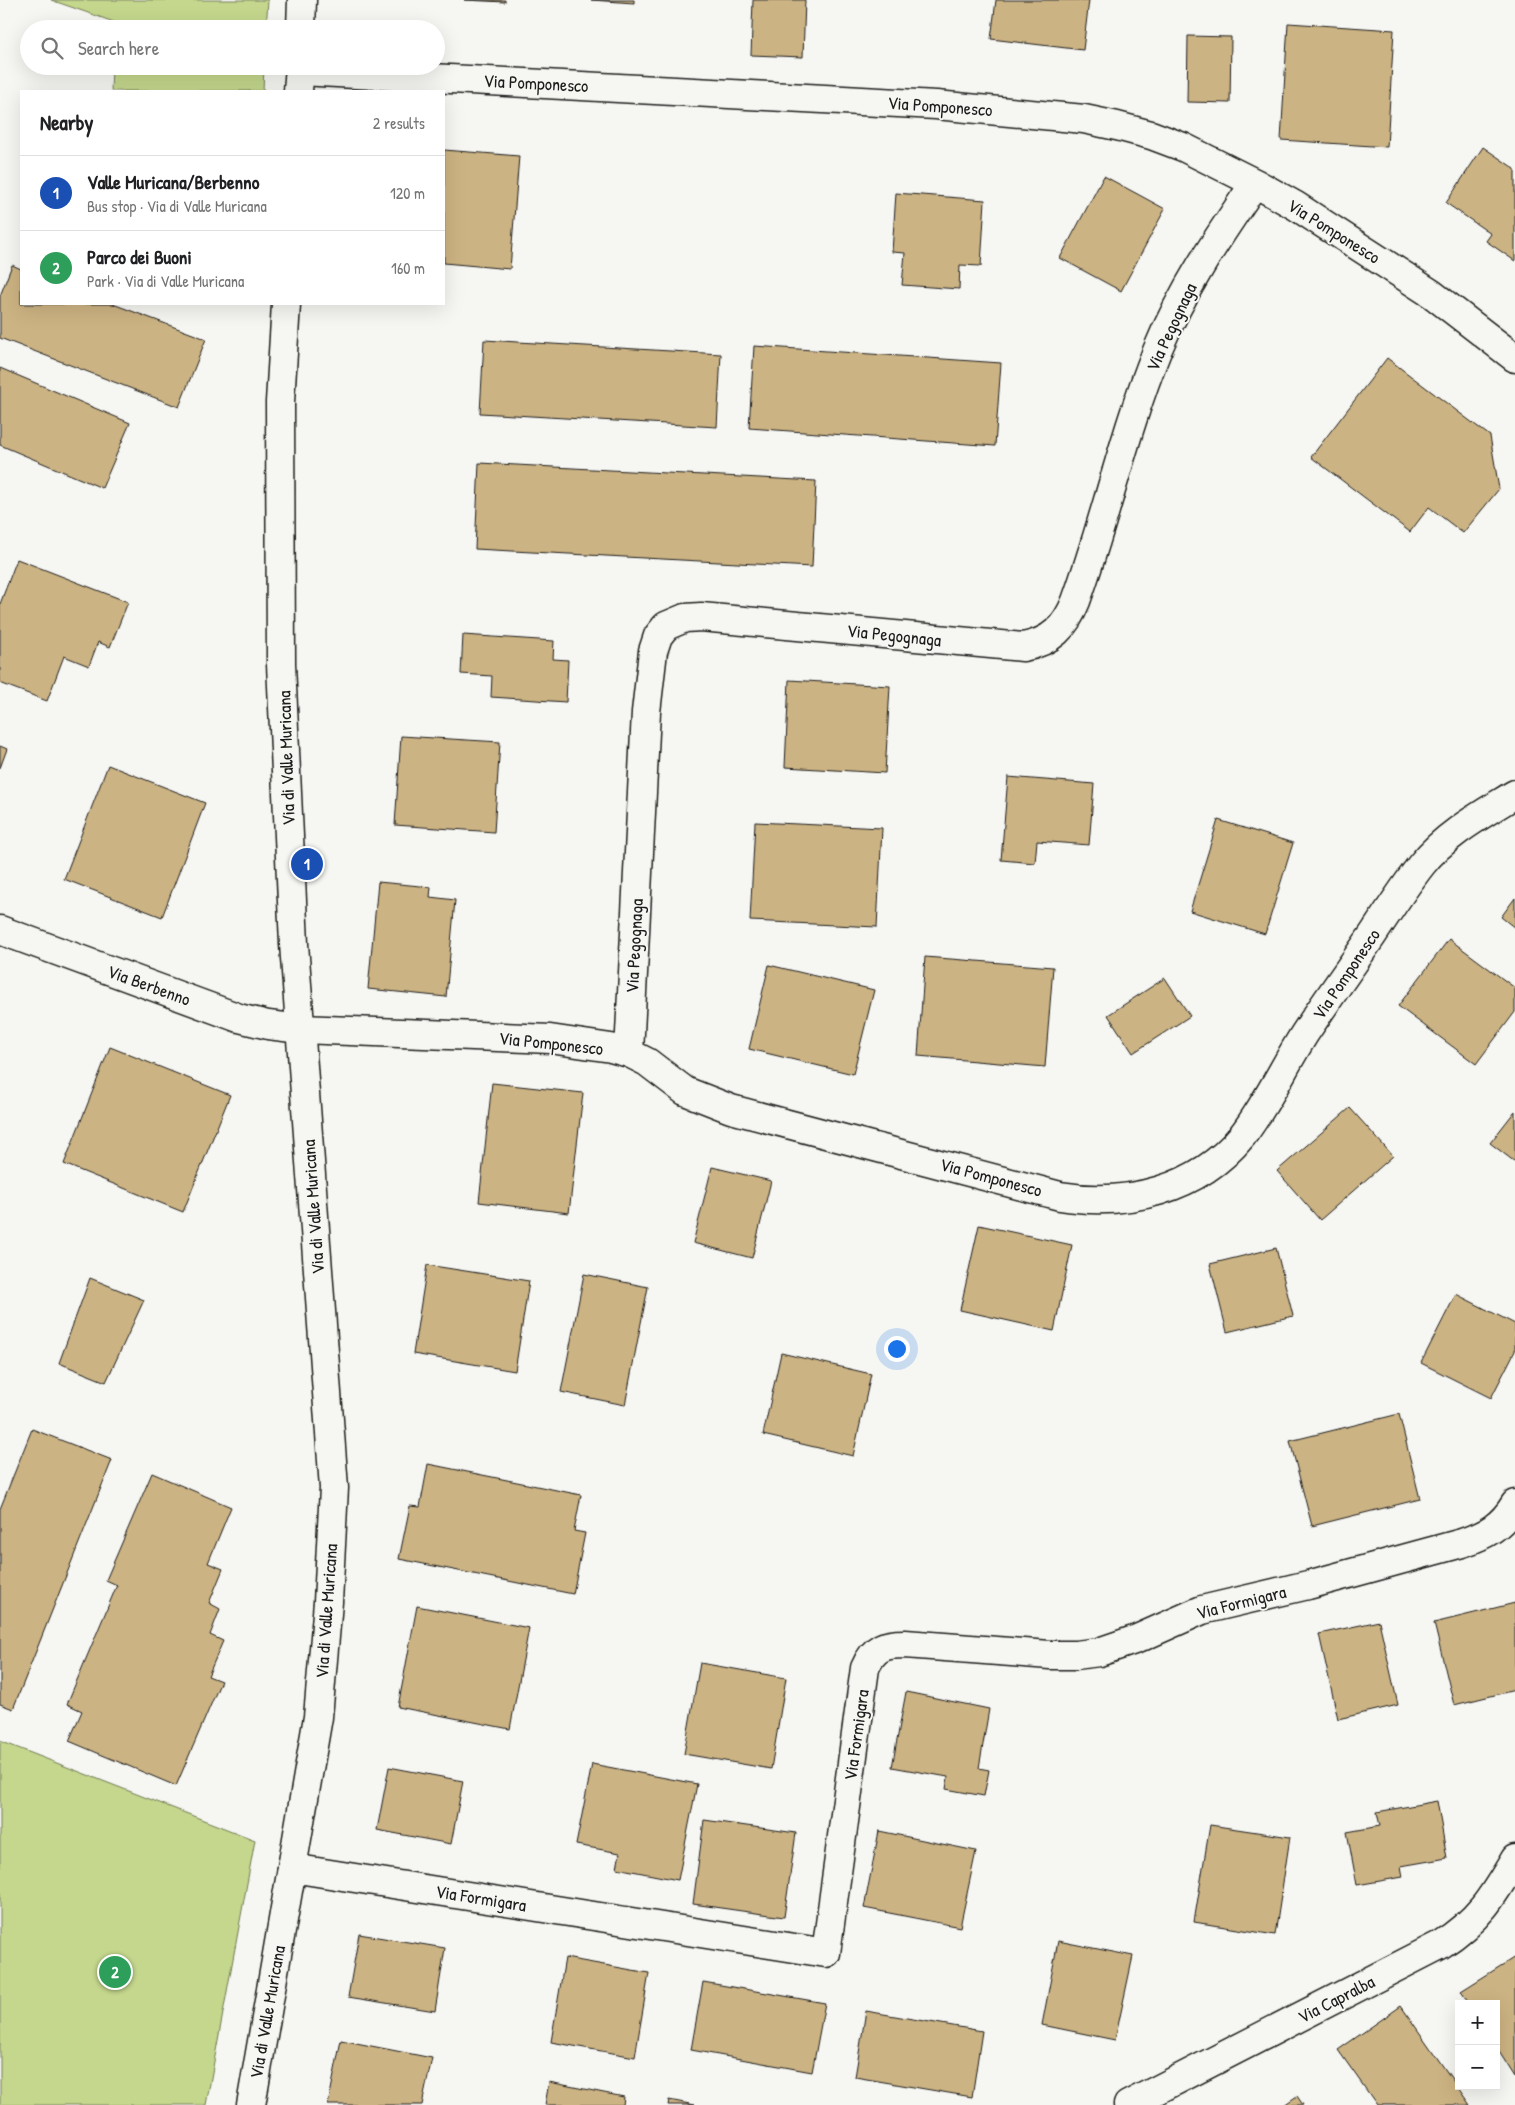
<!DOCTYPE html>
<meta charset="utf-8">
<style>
body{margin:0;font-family:"Patrick Hand",sans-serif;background:#f6f6f6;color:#202124}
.controls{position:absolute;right:15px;bottom:15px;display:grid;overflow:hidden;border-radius:0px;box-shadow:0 5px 20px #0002}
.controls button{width:45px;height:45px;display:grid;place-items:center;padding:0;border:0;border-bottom:1px solid #e0e0e0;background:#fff;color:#202124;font:25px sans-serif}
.you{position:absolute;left:896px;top:1348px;width:18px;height:18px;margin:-12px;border:4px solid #fff;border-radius:50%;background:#1a73e8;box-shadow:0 0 0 8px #1a73e833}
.badge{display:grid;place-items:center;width:32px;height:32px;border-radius:50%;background:#7c3aed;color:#fff;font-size:16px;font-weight:700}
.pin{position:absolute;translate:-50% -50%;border:2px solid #fff;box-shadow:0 1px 5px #0006}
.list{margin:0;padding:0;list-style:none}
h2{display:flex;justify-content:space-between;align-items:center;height:65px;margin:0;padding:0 20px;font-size:21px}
h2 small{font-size:16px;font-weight:400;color:#757577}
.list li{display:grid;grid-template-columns:32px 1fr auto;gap:15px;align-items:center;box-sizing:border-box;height:75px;padding:0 20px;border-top:1px solid #e0e0e0}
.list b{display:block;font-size:19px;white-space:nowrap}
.list p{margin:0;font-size:16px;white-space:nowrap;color:#757577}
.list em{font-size:16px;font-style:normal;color:#757577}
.icon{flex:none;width:28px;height:28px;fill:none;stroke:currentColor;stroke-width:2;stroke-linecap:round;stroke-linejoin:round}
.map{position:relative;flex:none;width:1515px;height:2105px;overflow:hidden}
.search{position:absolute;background:#fff;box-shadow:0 5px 20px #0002;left:20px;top:20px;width:425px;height:55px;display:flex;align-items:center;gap:12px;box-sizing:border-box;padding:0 18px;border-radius:28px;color:#757577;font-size:19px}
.panel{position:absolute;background:#fff;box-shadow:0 5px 20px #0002;left:20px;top:90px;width:425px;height:215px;border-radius:0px}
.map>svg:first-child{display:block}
.green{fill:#c4d78c;stroke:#707a54}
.building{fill:#ccb383;stroke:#1c1c1c}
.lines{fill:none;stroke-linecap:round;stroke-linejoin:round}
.minor-casing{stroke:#1c1c1c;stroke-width:31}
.tertiary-casing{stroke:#1c1c1c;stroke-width:31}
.minor{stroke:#f6f6f2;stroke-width:28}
.tertiary{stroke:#f6f6f2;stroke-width:28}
.labels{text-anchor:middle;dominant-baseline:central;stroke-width:4;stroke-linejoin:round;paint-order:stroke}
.street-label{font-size:18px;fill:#1c1c1c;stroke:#f6f6f2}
</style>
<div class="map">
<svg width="1515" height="2105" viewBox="0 0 1515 2105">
<rect width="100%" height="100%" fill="#f6f6f2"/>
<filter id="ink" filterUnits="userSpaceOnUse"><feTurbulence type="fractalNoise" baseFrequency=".02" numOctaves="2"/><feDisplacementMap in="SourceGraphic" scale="10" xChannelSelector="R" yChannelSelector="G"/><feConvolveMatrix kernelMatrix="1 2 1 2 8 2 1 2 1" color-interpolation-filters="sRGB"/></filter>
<g filter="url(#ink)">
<path class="green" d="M51,0H268L266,29H114V22Z
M112,66H264L263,91H111Z
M0,1741L255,1840L206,2105H0Z"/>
<path class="building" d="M464,0H505V2Z
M591,0H634V3Z
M753,0H805L803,57L751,55Z
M996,0H1089L1083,50L991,39Z
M1288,23L1394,30L1387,147L1281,140Z
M1188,36L1231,37L1230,103L1187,102Z
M1483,147L1515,169V261L1486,241L1491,234L1446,203Z
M444,150L519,156L510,269L444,263Z
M1104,176L1165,209L1121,291L1060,258Z
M896,193L985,200L981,266L960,265L959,289L902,285L905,253L892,252Z
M12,265L21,269V304H113L206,339L179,407L0,338V296Z
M484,340L721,354L717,427L480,413Z
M754,346L1001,363L995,446L749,428Z
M1387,358L1490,436L1499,489L1463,533L1429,507L1410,532L1311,457Z
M0,368L130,423L102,488L0,445Z
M479,463L816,481L812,567L475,549Z
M17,559L128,602L110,647L98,642L89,666L64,656L47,701L0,683V604Z
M463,635L554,641L553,659L568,660L566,702L491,697L492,676L461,674Z
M789,680L890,686L885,773L785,767Z
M401,736L500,742L494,832L395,825Z
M0,746L7,749L0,768Z
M108,765L205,803L162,917L64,879Z
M1008,777L1094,784L1089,845L1037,841L1035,863L1001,860Z
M1218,820L1293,843L1265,934L1190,911Z
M755,822L882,828L877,927L750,921Z
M378,882L431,887L430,897L455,900L446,997L368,989Z
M1515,898V928L1501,917Z
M1449,939L1515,988V1012L1476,1064L1398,1006Z
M925,957L1053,967L1045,1067L918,1056Z
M769,965L874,990L853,1074L749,1049Z
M1165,978L1190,1016L1133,1053L1108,1015Z
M110,1047L230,1095L183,1212L64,1164Z
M492,1083L583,1093L569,1213L479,1202Z
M1350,1108L1393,1156L1320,1220L1277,1171Z
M1515,1111V1162L1490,1143Z
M712,1167L771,1181L752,1258L693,1243Z
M979,1225L1072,1245L1054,1331L960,1310Z
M1276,1248L1293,1316L1227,1332L1210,1264Z
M427,1265L529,1281L515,1371L413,1354Z
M584,1274L648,1287L625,1405L561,1392Z
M90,1278L144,1300L106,1382L59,1363Z
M1456,1294L1515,1324V1351L1491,1398L1421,1363Z
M781,1353L871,1374L853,1456L763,1435Z
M1399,1414L1420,1499L1312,1526L1290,1441Z
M32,1429L112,1460L13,1709L0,1704V1509Z
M428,1464L581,1495L574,1531L585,1533L573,1594L399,1559L410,1506L420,1507Z
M152,1473L231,1507L208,1563L223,1569L209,1603L220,1609L210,1635L223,1641L208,1676L221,1681L176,1786L69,1741L82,1711L67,1704L117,1585L106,1580Z
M1515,1603V1690L1454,1705L1434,1623Z
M417,1606L529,1628L510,1729L398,1707Z
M1379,1621L1398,1705L1338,1719L1319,1634Z
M700,1663L786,1678L771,1769L684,1754Z
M906,1692L989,1709L979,1768L989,1770L984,1796L946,1789L948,1777L892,1767Z
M592,1764L697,1784L678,1880L617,1868L620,1853L576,1845Z
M389,1767L463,1781L451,1844L377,1830Z
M1437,1801L1447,1858L1401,1866L1403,1877L1357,1885L1347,1832L1380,1826L1377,1812Z
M704,1820L796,1833L784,1917L693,1904Z
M1210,1825L1290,1837L1275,1935L1194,1922Z
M879,1831L976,1851L960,1927L864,1908Z
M359,1934L445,1948L435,2011L348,1997Z
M1058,1941L1133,1956L1115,2040L1042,2025Z
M1515,1957V2076L1496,2046V2004H1469L1461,1991Z
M565,1958L649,1973L635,2057L551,2042Z
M703,1982L825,2003L812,2072L691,2050Z
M1401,2006L1470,2105H1377L1338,2050Z
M866,2011L982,2031L972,2097L855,2077Z
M341,2040L432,2058L422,2105H328Z
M549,2082L624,2097L623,2105H545Z
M1297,2096L1303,2105H1284Z
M669,2100L695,2105H668Z"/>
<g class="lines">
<g class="minor-casing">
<path id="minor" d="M300,71L936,105L1084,119L1117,126L1151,135L1183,147L1255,183L1296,206L1432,294L1515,358
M0,930L239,1018L268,1025L301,1029L550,1039L611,1048L629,1053L647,1062L685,1091L731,1109L1060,1196C1127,1207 1198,1190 1242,1136C1267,1104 1284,1066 1305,1033C1327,1000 1350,968 1372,936C1388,912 1404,887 1422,864C1446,834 1483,814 1515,794
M629,1053L646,712L653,651L658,636L666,626L685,618L701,617L1023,647C1051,642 1066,627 1076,601C1106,518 1124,432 1157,351C1182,290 1218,237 1255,183
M292,1868L826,1953L865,1668C874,1647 884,1644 905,1644L1050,1655H1076L1099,1652L1137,1639L1202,1610L1308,1585L1462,1543C1486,1535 1502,1526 1515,1504
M1128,2105L1440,1945C1479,1920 1492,1898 1515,1859"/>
</g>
<g class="tertiary-casing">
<path id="tertiary" d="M301,29L302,0
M298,91L300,66
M251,2105L318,1717L328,1602L334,1488L294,944L281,664L280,402L286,304"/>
</g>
<use href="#minor" class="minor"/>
<use href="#tertiary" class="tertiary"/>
</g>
</g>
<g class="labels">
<g class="street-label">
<text transform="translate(536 83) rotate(3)">Via Pomponesco</text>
<text transform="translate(940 106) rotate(4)">Via Pomponesco</text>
<text transform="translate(1334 231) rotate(32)">Via Pomponesco</text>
<text transform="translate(1171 327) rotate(-65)">Via Pegognaga</text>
<text transform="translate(894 635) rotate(6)">Via Pegognaga</text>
<text transform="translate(286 758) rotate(-92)">Via di Valle Muricana</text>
<text transform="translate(634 946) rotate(-87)">Via Pegognaga</text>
<text transform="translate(1346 974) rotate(-56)">Via Pomponesco</text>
<text transform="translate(149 985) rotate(20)">Via Berbenno</text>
<text transform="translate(551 1043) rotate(6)">Via Pomponesco</text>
<text transform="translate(991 1177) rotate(15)">Via Pomponesco</text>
<text transform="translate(313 1207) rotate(-94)">Via di Valle Muricana</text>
<text transform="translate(1241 1602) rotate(-14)">Via Formigara</text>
<text transform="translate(326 1611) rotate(-86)">Via di Valle Muricana</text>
<text transform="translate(856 1735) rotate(-82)">Via Formigara</text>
<text transform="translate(481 1898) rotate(9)">Via Formigara</text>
<text transform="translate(1336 1999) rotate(-27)">Via Capralba</text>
<text transform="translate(267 2012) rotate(-80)">Via di Valle Muricana</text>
</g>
</g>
</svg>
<div class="controls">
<button>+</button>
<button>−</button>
</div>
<div class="you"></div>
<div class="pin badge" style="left:307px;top:864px;background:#1a4fb4">1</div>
<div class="pin badge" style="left:115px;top:1972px;background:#2e9e5b">2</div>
<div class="search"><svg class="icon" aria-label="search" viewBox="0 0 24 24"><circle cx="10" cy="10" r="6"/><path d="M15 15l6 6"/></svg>Search here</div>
<section class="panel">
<h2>Nearby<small>2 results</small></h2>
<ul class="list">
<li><span class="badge" style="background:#1a4fb4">1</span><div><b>Valle Muricana/Berbenno</b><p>Bus stop · Via di Valle Muricana</p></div><em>120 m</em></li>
<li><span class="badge" style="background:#2e9e5b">2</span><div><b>Parco dei Buoni</b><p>Park · Via di Valle Muricana</p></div><em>160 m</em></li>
</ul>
</section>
</div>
